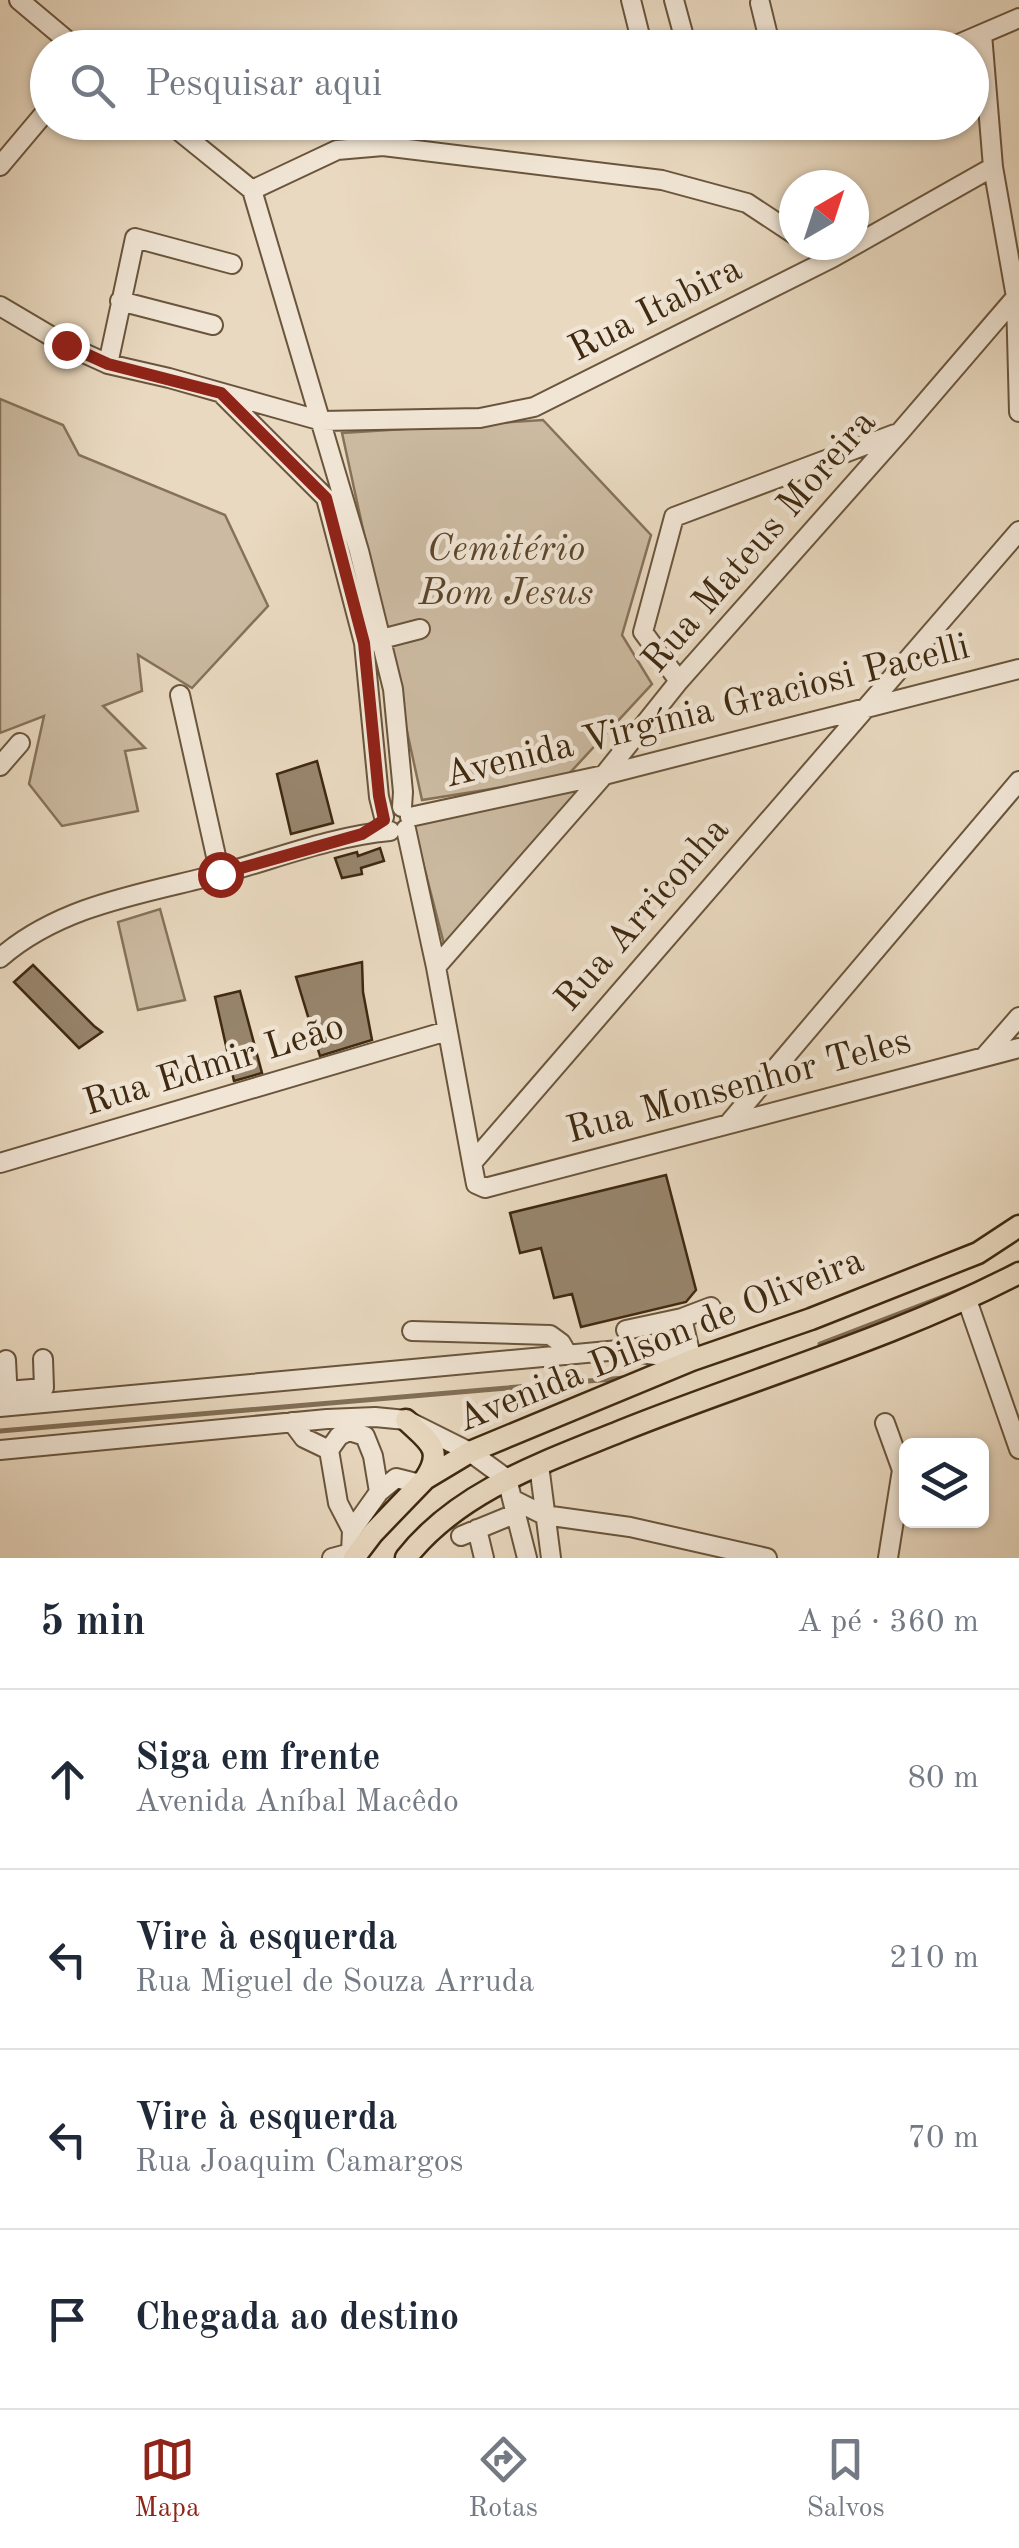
<!DOCTYPE html>
<html lang="pt">
<meta charset="utf-8">
<style>
body{margin:0;font-family:"Old Standard TT",serif;background:#f6f6f7;color:#1f2937}
.controls{position:absolute;right:30px;bottom:30px;display:grid;overflow:hidden;border-radius:15px;box-shadow:0 2px 8px #0004}
.controls button{width:90px;height:90px;display:grid;place-items:center;padding:0;border:0;border-bottom:2px solid #e0e1e3;background:#fff;color:#1f2937;font:50px sans-serif}
.compass{position:absolute;left:779px;top:170px;width:90px;height:90px;border-radius:50%;background:#fff;box-shadow:0 2px 8px #0004;rotate:39deg}
.stop{position:absolute;width:30px;height:30px;margin:-22px;border:8px solid #8f2418;border-radius:50%;background:#fff}
.stop.end{background:#8f2418;border-color:#fff;box-shadow:0 2px 10px #0008}
.list{margin:0;padding:0;list-style:none}
h2{display:flex;justify-content:space-between;align-items:center;height:130px;margin:0;padding:0 40px;font-size:42px}
h2 small{font-size:32px;font-weight:400;color:#747a83}
.list li{display:grid;grid-template-columns:65px 1fr auto;gap:30px;align-items:center;box-sizing:border-box;height:180px;padding:0 40px;border-top:2px solid #e0e1e3}
.list b{display:block;font-size:38px;white-space:nowrap}
.list p{margin:0;font-size:32px;white-space:nowrap;color:#747a83}
.list em{font-size:32px;font-style:normal;color:#747a83}
.icon{flex:none;width:55px;height:55px;fill:none;stroke:currentColor;stroke-width:2;stroke-linecap:round;stroke-linejoin:round}
.map{position:relative;flex:none;width:1019px;height:1558px;overflow:hidden}
.search{position:absolute;background:#fff;box-shadow:0 2px 8px #0004;left:30px;right:30px;top:30px;height:110px;display:flex;align-items:center;gap:25px;box-sizing:border-box;padding:0 35px;border-radius:55px;color:#747a83;font-size:38px}
.sheet{height:850px;background:#fff}
nav{display:flex;justify-content:space-around;align-items:center;box-sizing:border-box;height:140px;border-top:2px solid #e0e1e3;background:#fff;font-size:28px;color:#747a83}
nav a{display:grid;justify-items:center;gap:5px}
nav .on{color:#8f2418}
.map>svg:first-child{display:block}
.green{fill:#ccbba2;stroke:#867259;stroke-width:2.5}
.lines{fill:none;stroke-linecap:round;stroke-linejoin:round}
.stream{stroke:#826f56;stroke-width:5}
.building{fill:#97856c;stroke:#3f2910;stroke-width:2.5}
.minor-casing{stroke:#6a553c;stroke-width:22}
.major-casing{stroke:#3f2910;stroke-width:25}
.minor{stroke:#f1e6d6;stroke-width:18}
.major{stroke:#e9d9c0;stroke-width:20}
.route{stroke:#8f2418;stroke-width:12}
.labels{text-anchor:middle;dominant-baseline:central;stroke-width:9;stroke-linejoin:round;paint-order:stroke}
.street-label{font-size:38px;fill:#3f2910;stroke:#f1e6d6}
.park-label{font-size:38px;font-style:italic;fill:#5b462d;stroke:#f1e6d6}
</style>
<div class="map">
<svg width="1019" height="1558" viewBox="0 0 1019 1558">
<rect width="100%" height="100%" fill="#e9d9c0"/>
<filter id="stains"><feTurbulence type="fractalNoise" baseFrequency=".002" numOctaves="4"/><feColorMatrix values="0 0 0 0 .2 0 0 0 0 .09 0 0 0 0 .02 0 0 0 .5 -.17"/></filter>
<radialGradient id="worn" r=".72"><stop offset=".6" stop-color="#630" stop-opacity="0"/><stop offset="1" stop-color="#630" stop-opacity=".3"/></radialGradient>
<path class="green" d="M0,399L63,425L79,455L225,515L268,606L192,688L138,655L142,691L103,706L145,748L125,751L138,811L62,826L29,784L44,716L0,733Z
M543,420L651,535L622,635L652,684L566,777L422,800L342,433Z
M589,783L445,948L413,824Z
M160,909L185,1000L138,1010L118,922Z"/>
<g class="lines">
<path class="stream" d="M820,1344L966,1288
M0,1431L624,1378"/>
</g>
<path class="building" d="M317,761L333,823L291,834L277,774Z
M380,848L384,861L361,868L362,874L342,878L335,858L357,852L358,856Z
M362,962L363,992L372,1040L320,1056L296,977Z
M33,965L94,1026L102,1032L79,1048L14,982Z
M240,991L262,1073L234,1081L215,997Z
M666,1175L696,1290L686,1302L581,1327L572,1294L554,1298L541,1248L520,1253L510,1213Z"/>
<g class="lines">
<g class="minor-casing">
<path id="minor" d="M19,0L76,48
M631,0L643,48
M674,0L687,48
M760,3L771,48
M982,34L993,167L1016,297L1019,412
M949,48L1019,18
M168,122L252,190L359,551L393,689L403,792L402,807
M0,166L48,109
M252,190L337,150L383,146L662,180L747,203L794,234
M120,301L213,325
M0,306L66,345L108,364L169,378L322,421L480,418L534,407L832,258L993,167
M108,364L135,238L232,264
M221,393L326,498L364,643L379,797L384,817
M370,642L420,629
M679,681L643,632L674,517L895,434
M180,695L220,874
M0,766L20,743
M410,817L604,775L1019,669
M406,829L436,967L472,1163L476,1184L485,1188L1019,1048
M0,958C63,903 149,893 227,872C280,857 335,836 390,831
M436,967L604,775L679,681L900,432L1016,297
M985,1056L1019,1017
M729,1123L1019,781
M0,1163L447,1031
M472,1163L1019,531
M967,1300L1019,1449
M626,1330L682,1318
M412,1331L550,1335L561,1343L568,1355
M6,1360L8,1401
M7,1391L44,1388L43,1359
M0,1407L619,1350L692,1360L682,1318L711,1307
M292,1422L304,1438L329,1450
M885,1423L902,1470L888,1558
M0,1450L327,1419L375,1417L406,1420L470,1452L507,1479L527,1558
M539,1465L551,1558
M514,1500L544,1515L630,1527L767,1558
M477,1529L484,1558
M352,1530L338,1503L329,1450L339,1436L349,1431L365,1436L373,1456L379,1492
M461,1536L517,1513
M351,1553L352,1530L379,1492L396,1478L420,1484
M332,1558L358,1551"/>
</g>
<g class="major-casing">
<path id="major" d="M406,1420C428,1441 445,1449 425,1479
M354,1558L373,1533L425,1479L470,1452L692,1360L811,1319L978,1253L1019,1226
M406,1558C458,1491 545,1462 621,1431C753,1378 892,1339 1019,1273"/>
</g>
<use href="#minor" class="minor"/>
<use href="#major" class="major"/>
</g>
<g class="lines">
<path class="route" d="M66,345L108,364L221,393L326,498L364,643L379,796L384,820L362,834L220,874"/>
</g>
<g class="labels">
<g class="street-label">
<text transform="translate(656 310) rotate(-27)">Rua Itabira</text>
<text transform="translate(760 542) rotate(-49)">Rua Mateus Moreira</text>
<text transform="translate(707 712) rotate(-14)">Avenida Virgínia Graciosi Pacelli</text>
<text transform="translate(643 915) rotate(-49)">Rua Arriconha</text>
<text transform="translate(214 1066) rotate(-17)">Rua Edmir Leão</text>
<text transform="translate(739 1087) rotate(-15)">Rua Monsenhor Teles</text>
<text transform="translate(661 1341) rotate(-22)">Avenida Dilson de Oliveira</text>
</g>
<g class="park-label">
<text x="506" y="550">Cemitério<tspan x="506" dy="44">Bom Jesus</tspan></text>
</g>
</g>
<rect width="100%" height="100%" filter="url(#stains)"/>
<rect width="100%" height="100%" fill="url(#worn)"/>
</svg>
<div class="controls">
<button><svg class="icon" aria-label="layers" viewBox="0 0 24 24"><path d="M12 4l9 5-9 5-9-5zM3 14l9 5 9-5"/></svg></button>
</div>
<svg class="compass" viewBox="-18 -18 36 36"><path d="M0-13l5 13h-10z" fill="#e53935"/><path d="M0 13l5-13h-10z" fill="#747a83"/></svg>
<div class="stop" style="left:220px;top:874px"></div>
<div class="stop end" style="left:66px;top:345px"></div>
<div class="search"><svg class="icon" aria-label="search" viewBox="0 0 24 24"><circle cx="10" cy="10" r="6"/><path d="M15 15l6 6"/></svg>Pesquisar aqui</div>
</div>
<section class="sheet">
<h2>5 min<small>A pé · 360 m</small></h2>
<ul class="list">
<li><svg class="icon" aria-label="ahead" viewBox="0 0 24 24"><path d="M12 20V5M6 11l6-6 6 6"/></svg><div><b>Siga em frente</b><p>Avenida Aníbal Macêdo</p></div><em>80 m</em></li>
<li><svg class="icon" aria-label="left" viewBox="0 0 24 24"><path d="M17 20v-9H6M10 6l-5 5 5 5"/></svg><div><b>Vire à esquerda</b><p>Rua Miguel de Souza Arruda</p></div><em>210 m</em></li>
<li><svg class="icon" aria-label="left" viewBox="0 0 24 24"><path d="M17 20v-9H6M10 6l-5 5 5 5"/></svg><div><b>Vire à esquerda</b><p>Rua Joaquim Camargos</p></div><em>70 m</em></li>
<li><svg class="icon" aria-label="arrive" viewBox="0 0 24 24"><path d="M6 21V4h12l-3 4 3 4H6"/></svg><div><b>Chegada ao destino</b></div></li>
</ul>
</section>
<nav>
<a class="on"><svg class="icon" aria-label="map" viewBox="0 0 24 24"><path d="M3 6l6-2 6 2 6-2v14l-6 2-6-2-6 2zM9 4v14M15 6v14"/></svg>Mapa</a>
<a><svg class="icon" aria-label="directions" viewBox="0 0 24 24"><path d="M12 3l9 9-9 9-9-9zM9 14v-3h6M13 9l2 2-2 2"/></svg>Rotas</a>
<a><svg class="icon" aria-label="saved" viewBox="0 0 24 24"><path d="M7 4h10v16l-5-4-5 4z"/></svg>Salvos</a>
</nav>
